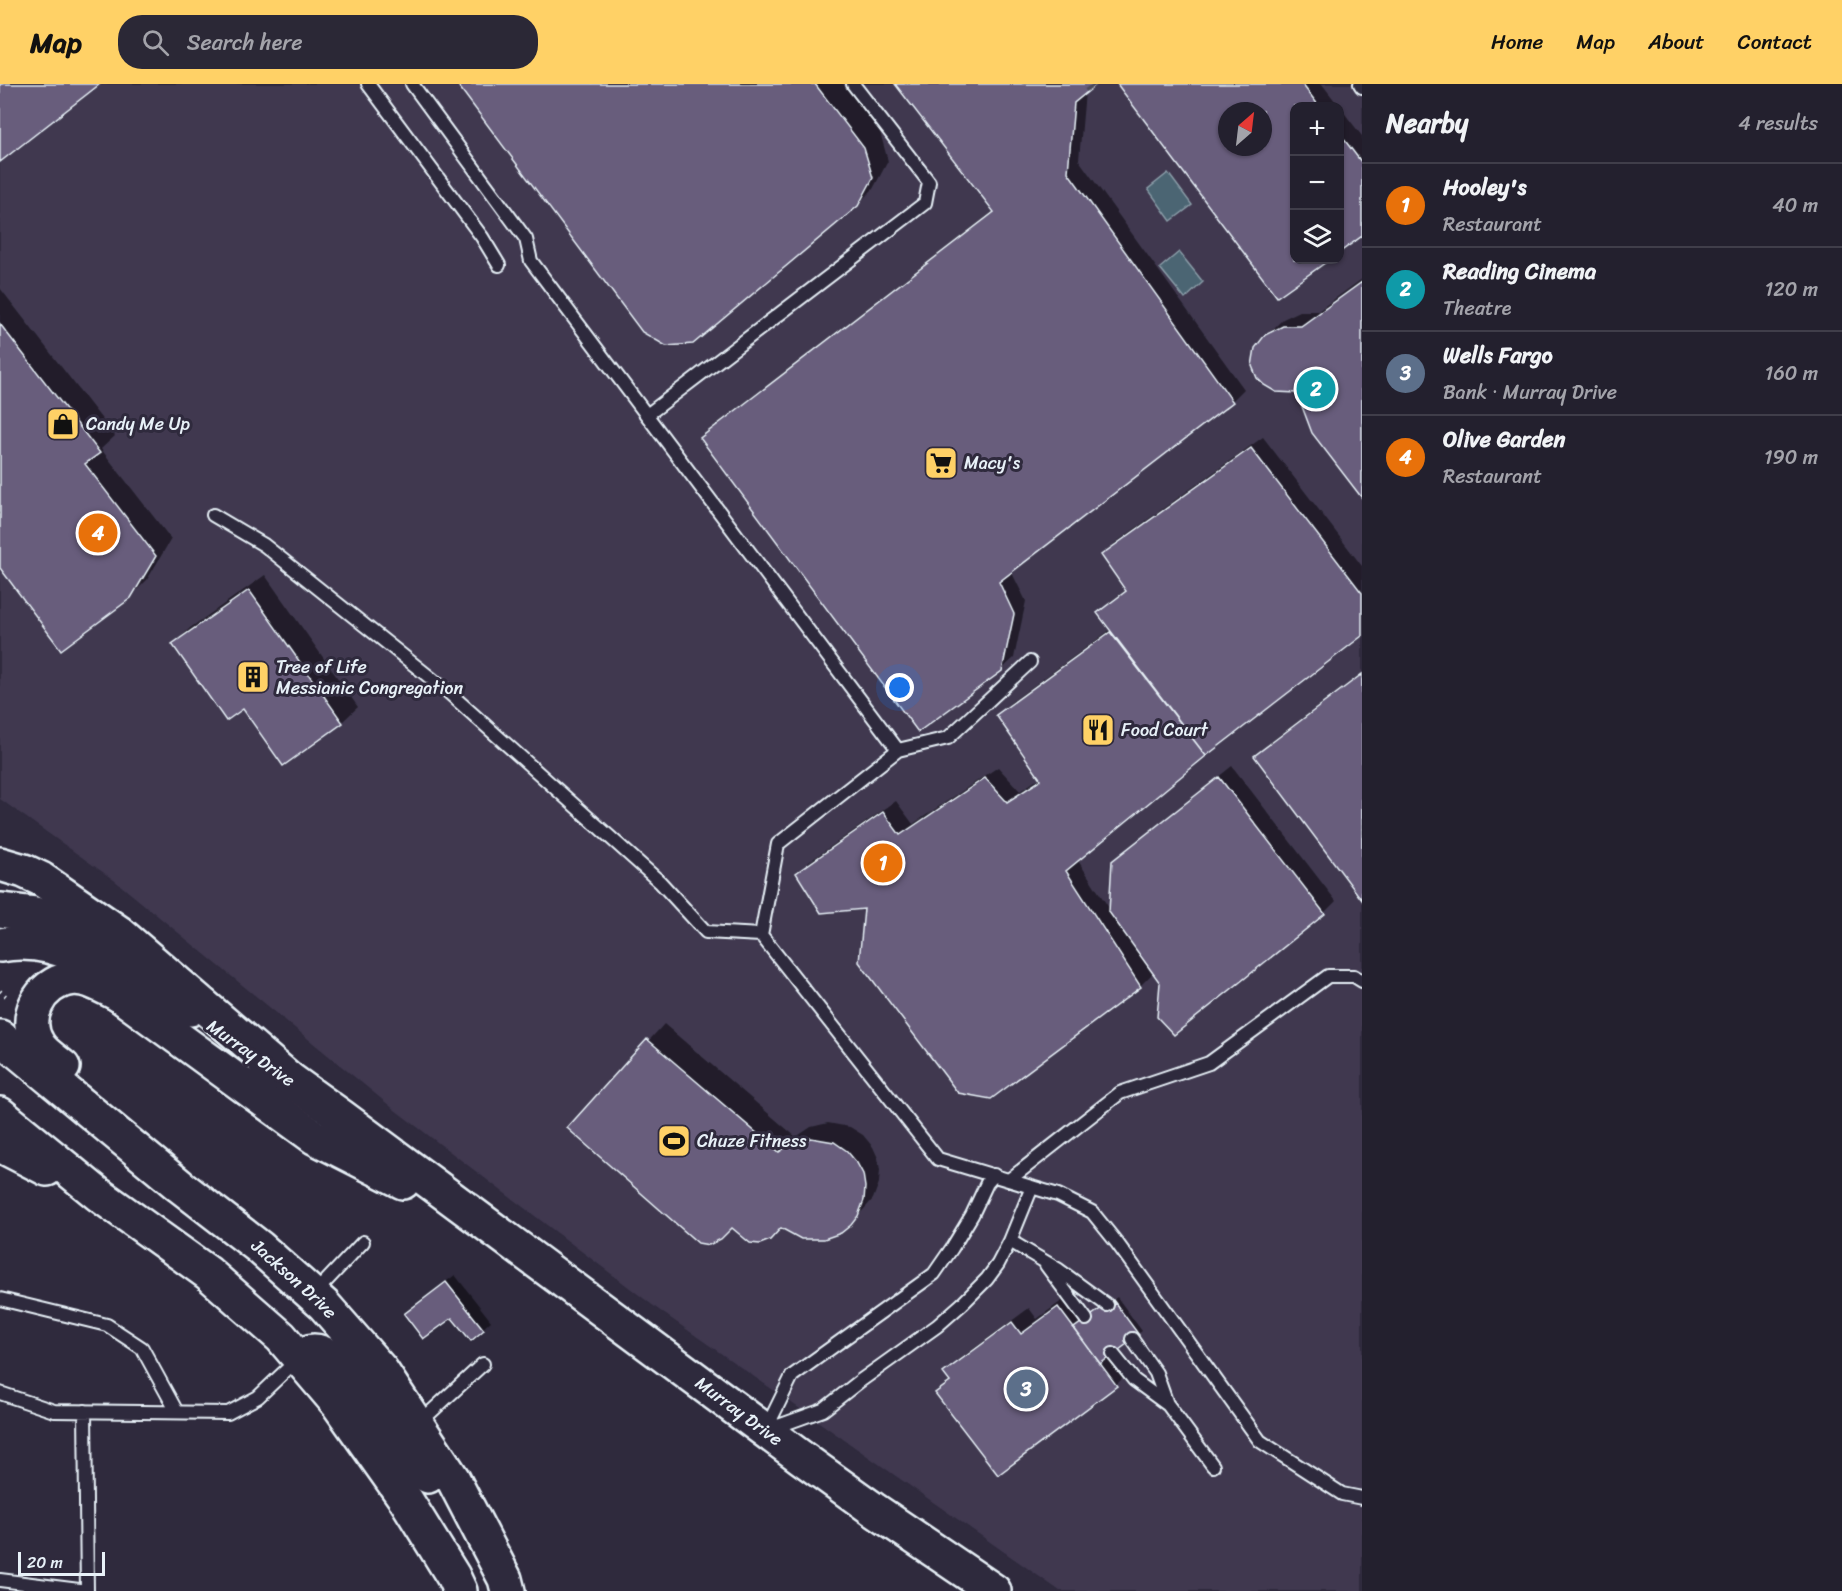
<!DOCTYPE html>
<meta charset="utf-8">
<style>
body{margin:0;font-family:Sriracha,sans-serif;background:#2b2836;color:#f1f3f6}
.controls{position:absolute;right:18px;top:18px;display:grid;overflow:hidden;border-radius:12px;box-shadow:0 2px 4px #0004}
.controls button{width:54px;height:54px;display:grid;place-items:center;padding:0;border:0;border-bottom:2px solid #403e4a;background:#23202e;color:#f1f3f6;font:30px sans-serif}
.compass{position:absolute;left:1218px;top:18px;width:54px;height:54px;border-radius:50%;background:#23202e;box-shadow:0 2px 4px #0004;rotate:28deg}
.scale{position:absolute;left:18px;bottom:15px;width:87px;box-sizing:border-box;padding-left:6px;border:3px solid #e8f1f8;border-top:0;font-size:16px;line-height:21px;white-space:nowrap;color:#e8f1f8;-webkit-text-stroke:4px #2f2a3d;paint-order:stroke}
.you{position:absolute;left:900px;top:604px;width:21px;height:21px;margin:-15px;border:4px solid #fff;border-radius:50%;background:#1a73e8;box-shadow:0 0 0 9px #1a73e833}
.badge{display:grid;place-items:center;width:39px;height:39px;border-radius:50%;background:#ffd166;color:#fff;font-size:20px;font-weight:700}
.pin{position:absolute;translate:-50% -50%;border:3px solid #fff;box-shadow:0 2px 6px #0006}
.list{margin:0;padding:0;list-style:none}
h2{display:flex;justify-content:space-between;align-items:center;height:78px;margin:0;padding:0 24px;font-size:26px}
h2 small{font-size:20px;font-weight:400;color:#a3a3aa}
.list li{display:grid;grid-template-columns:39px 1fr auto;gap:18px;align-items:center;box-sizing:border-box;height:84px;padding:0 24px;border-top:2px solid #403e4a}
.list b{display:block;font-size:22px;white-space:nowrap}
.list p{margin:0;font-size:20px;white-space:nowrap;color:#a3a3aa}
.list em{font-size:20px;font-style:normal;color:#a3a3aa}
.icon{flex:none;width:33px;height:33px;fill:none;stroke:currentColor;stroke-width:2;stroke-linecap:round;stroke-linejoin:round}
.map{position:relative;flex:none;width:1362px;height:1507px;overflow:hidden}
header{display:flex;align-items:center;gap:36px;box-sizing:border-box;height:84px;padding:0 30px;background:#ffd166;color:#111}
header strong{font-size:28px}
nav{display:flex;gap:33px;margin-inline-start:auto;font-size:21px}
.search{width:420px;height:54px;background:#2b2836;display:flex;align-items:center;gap:15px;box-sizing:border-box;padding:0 21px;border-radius:24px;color:#a3a3aa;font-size:22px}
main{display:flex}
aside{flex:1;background:#23202e}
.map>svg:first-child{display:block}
.built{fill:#403950;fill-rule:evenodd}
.water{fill:#4c6573;stroke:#8a9da8;stroke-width:1.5}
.shadow{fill:#0007;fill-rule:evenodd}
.building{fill:#675d7b;stroke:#e8f1f8;stroke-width:1.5;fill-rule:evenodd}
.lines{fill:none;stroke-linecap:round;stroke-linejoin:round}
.pedestrian-tunnel{stroke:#4b4859;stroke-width:18;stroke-dasharray:18 9;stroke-linecap:butt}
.service-casing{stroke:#e8f1f8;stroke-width:16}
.secondary-casing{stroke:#e8f1f8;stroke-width:38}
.primary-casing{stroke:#e8f1f8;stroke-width:38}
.path{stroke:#e8f1f8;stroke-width:4;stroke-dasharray:1.5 4.5;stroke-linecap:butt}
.service{stroke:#2f2a3d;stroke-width:12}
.secondary{stroke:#2f2a3d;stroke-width:33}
.primary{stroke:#2f2a3d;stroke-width:33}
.labels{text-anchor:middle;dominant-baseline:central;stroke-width:6;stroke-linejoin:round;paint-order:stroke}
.poi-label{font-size:18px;fill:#e8f1f8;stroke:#2f2a3d;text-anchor:start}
.street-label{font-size:18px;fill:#e8f1f8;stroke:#2f2a3d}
</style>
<header>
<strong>Map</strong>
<div class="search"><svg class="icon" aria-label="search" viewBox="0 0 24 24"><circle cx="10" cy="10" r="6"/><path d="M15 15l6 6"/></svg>Search here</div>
<nav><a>Home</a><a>Map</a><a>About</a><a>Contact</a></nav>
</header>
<main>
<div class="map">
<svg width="1362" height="1507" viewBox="0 0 1362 1507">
<rect width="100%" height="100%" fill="#2f2a3d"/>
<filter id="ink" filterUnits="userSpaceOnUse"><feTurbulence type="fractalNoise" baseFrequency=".0167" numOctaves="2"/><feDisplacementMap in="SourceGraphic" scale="12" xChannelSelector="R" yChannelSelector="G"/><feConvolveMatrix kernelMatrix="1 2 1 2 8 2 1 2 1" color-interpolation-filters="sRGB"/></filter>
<g filter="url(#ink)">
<path class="built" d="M0,0H1362V1507H1060L659,1226L395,1026L114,796L0,715ZM1294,22H1340V176H1294ZM1227,27H1263V63H1227Z"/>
<path class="water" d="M1168,89L1192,121L1171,137L1148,105Z
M1179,168L1203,198L1185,215L1160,184Z"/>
<path class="shadow" d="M460,0H843L880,48L888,77L873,105L857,121Z
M897,0H1095L1085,8L1079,76L1244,305L1232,317L1011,487L1026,517L1014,574L1001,586L702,354L714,342L995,126Z
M1119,0H1322L1362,52V150L1340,166V22H1294V176H1327L1277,211ZM1227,27H1263V63H1227Z
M1362,195V412L1266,252L1283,235L1300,227H1318Z
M0,204L115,352L101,365L171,455L147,496L130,513L0,481Z
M1263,353L1362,482V550L1205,671L1077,775L1111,827L1114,778L1126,766L1232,682L1336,817L1324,829L1162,898L1146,876L1144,878L1152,890L1140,902L866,823L798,789L810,777L896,717L913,740L998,683L1020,707L1041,693L998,631L1010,619L1110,546L1099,529L1111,517L1127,505L1103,471L1115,459Z
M265,491L358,623L342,638L174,560L190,544Z
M1362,589V814L1256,672L1268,660Z
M664,940L796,1053L811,1043L828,1039L850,1043L863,1051L873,1063L878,1074L880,1086L879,1099L873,1115L866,1123L850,1140L781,1143L732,1142L569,1044Z
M455,1191L491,1237L471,1255L452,1231L406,1230L413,1222Z
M1074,1208L1092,1232L1117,1213L1142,1247L1117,1265L1132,1285L1116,1301L998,1389L937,1309L950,1296L945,1290L961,1274L1029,1224L1037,1235Z"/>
<path class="building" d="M0,0H100L0,78Z
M457,0H815L864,64L873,94L858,122L693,260L666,262L642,248Z
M895,0H1097L1074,19L1068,88L1233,318L999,498L1014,530L1002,587L918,648L700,354L994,128Z
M1117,0H1302L1319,22H1294V176H1329L1277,213ZM1227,27H1263V63H1227Z
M1340,50L1362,79V152L1340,168Z
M1362,198V414L1312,349L1297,309L1276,308L1264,301L1257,294L1252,282L1255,264L1265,251L1283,242H1301Z
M0,240L100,369L85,380L156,472L131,514L61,566L0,484Z
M1251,364L1362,509V552L1206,672L1097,529L1126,507L1101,471Z
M249,506L343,639L283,682L243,625L226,637L172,560Z
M1110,548L1206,672L1066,787L1141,903L991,1015L958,1009L859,878L864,825L821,829L796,789L883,728L900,751L985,694L1007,718L1041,696L996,631Z
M1362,590V816L1254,672Z
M1219,693L1325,830L1174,951L1157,933L1160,899L1109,828L1112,777Z
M647,955L779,1068L794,1058L811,1054L834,1058L847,1067L857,1079L863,1090L865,1103L864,1116L858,1132L851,1141L841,1149L824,1155H801L781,1144L770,1156L760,1160L750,1159L732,1144L721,1155L709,1161L698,1159L567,1044Z
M446,1198L484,1246L471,1257L452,1234L423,1255L404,1230Z
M1113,1216L1139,1251L1100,1280L1074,1244Z
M1058,1223L1117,1302L998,1391L935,1309L950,1298L943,1289L1012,1238L1021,1250Z"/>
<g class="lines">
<path class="pedestrian-tunnel" d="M1092,0L1094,3"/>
<g class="service-casing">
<path id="service" d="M368,0L482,153L499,181
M412,0L526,155L531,177L898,666L778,760L761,851L938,1075L1058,1111L1092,1128L1117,1159L1260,1357L1342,1410L1362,1414
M1360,0L1362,3
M647,331L925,119L929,98L853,0
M213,431L264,461L447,607L660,798L706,848L761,851
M898,666L948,654L1030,578
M1009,1096L1120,1009L1209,979L1328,892H1354L1362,897
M1010,1157L1059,1186L1107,1221
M1046,1181L1086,1235
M314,1210L363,1158
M0,1215L107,1241L142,1264L177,1328
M1132,1255L1156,1289L1167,1320
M1113,1270L1134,1296L1168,1321L1213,1382
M0,1309L54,1327L228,1329L258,1313L298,1275
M418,1340L483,1280
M766,1345L792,1292L934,1190L952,1164L972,1131L987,1099L994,1091
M770,1345L823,1326L860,1297L937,1242L962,1220L987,1195L998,1180L1010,1157L1032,1103
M0,1496L87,1507L85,1327"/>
</g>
<g class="secondary-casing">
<g id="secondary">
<path d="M0,826L35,830L114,872L190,925"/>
<path d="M0,861C32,855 69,863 95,885C103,892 110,902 118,910L314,1053L403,1098"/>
<path id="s1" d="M264,977L342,1033L802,1374L873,1425L994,1507"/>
</g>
</g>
<g class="primary-casing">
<g id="primary">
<path d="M0,780L24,787L41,795L118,848L287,993"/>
<path id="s2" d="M0,953L180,1102L259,1163L324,1221L381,1286L453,1395L505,1495L508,1507"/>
<path d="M63,983C55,976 43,969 38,960C22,935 39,900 69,895C85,891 103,903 118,910"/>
<path d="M0,1030L98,1110L208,1189L281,1253L338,1320L406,1416L453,1492L460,1507"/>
<path d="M0,1061L47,1085"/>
<path d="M299,1275C310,1263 320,1266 332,1274L428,1392"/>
</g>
</g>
<path class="path" d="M0,907L7,913"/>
<use href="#service" class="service"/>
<use href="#secondary" class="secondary"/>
<use href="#primary" class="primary"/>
</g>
</g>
<defs>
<g id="shop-square" transform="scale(1.725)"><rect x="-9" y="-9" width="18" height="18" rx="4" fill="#ffd166" stroke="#2f2a3d"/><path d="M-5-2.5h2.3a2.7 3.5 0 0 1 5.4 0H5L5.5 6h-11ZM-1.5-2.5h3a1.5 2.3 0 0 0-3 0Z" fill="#111"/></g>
<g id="supermarket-square" transform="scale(1.725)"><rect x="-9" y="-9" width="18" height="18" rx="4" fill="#ffd166" stroke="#2f2a3d"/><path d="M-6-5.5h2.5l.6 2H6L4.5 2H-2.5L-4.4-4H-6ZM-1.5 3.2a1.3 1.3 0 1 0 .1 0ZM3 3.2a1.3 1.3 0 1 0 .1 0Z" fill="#111"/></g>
<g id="building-square" transform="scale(1.725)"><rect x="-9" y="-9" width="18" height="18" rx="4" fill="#ffd166" stroke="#2f2a3d"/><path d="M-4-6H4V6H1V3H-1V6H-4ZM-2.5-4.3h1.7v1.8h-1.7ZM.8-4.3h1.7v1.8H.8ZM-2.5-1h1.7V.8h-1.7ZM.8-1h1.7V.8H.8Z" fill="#111"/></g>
<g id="restaurant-square" transform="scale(1.725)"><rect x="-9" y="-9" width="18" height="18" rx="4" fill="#ffd166" stroke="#2f2a3d"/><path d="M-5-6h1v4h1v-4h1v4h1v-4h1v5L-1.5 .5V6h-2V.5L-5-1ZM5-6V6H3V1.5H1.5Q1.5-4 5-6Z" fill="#111"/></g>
<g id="stadium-square" transform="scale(1.725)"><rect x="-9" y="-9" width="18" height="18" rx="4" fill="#ffd166" stroke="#2f2a3d"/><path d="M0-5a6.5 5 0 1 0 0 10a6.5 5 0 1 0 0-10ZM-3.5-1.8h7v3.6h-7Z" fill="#111"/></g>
</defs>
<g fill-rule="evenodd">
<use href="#shop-square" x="63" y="340"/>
<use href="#supermarket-square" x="941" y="379"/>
<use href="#building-square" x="253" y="593"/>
<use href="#restaurant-square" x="1098" y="646"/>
<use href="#stadium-square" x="674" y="1057"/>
</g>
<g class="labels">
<g class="poi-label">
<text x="86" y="340">Candy Me Up</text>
<text x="964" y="379">Macy's</text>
<text x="276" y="583">Tree of Life<tspan x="276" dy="21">Messianic Congregation</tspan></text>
<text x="1121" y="646">Food Court</text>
<text x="697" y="1057">Chuze Fitness</text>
</g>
<g class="street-label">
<text transform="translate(251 969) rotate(35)">Murray Drive</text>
<text stroke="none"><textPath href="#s2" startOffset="381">Jackson Drive</textPath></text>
<text stroke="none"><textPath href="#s1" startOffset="590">Murray Drive</textPath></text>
</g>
</g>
</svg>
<div class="controls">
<button>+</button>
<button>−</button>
<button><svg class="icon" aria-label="layers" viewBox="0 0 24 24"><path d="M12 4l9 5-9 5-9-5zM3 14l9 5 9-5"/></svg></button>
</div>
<svg class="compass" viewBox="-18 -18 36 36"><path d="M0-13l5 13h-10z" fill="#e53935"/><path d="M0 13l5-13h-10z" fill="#a3a3aa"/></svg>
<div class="scale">20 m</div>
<div class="you"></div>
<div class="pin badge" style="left:883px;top:779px;background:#e8710a">1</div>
<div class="pin badge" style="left:1316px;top:305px;background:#0f9aa8">2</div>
<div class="pin badge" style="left:1026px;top:1305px;background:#5c6f8a">3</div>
<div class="pin badge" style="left:98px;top:449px;background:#e8710a">4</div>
</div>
<aside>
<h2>Nearby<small>4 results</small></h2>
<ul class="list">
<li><span class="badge" style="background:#e8710a">1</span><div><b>Hooley's</b><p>Restaurant</p></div><em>40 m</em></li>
<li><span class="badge" style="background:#0f9aa8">2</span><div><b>Reading Cinema</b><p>Theatre</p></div><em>120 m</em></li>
<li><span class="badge" style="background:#5c6f8a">3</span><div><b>Wells Fargo</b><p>Bank · Murray Drive</p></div><em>160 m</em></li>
<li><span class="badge" style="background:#e8710a">4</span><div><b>Olive Garden</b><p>Restaurant</p></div><em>190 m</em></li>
</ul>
</aside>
</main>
